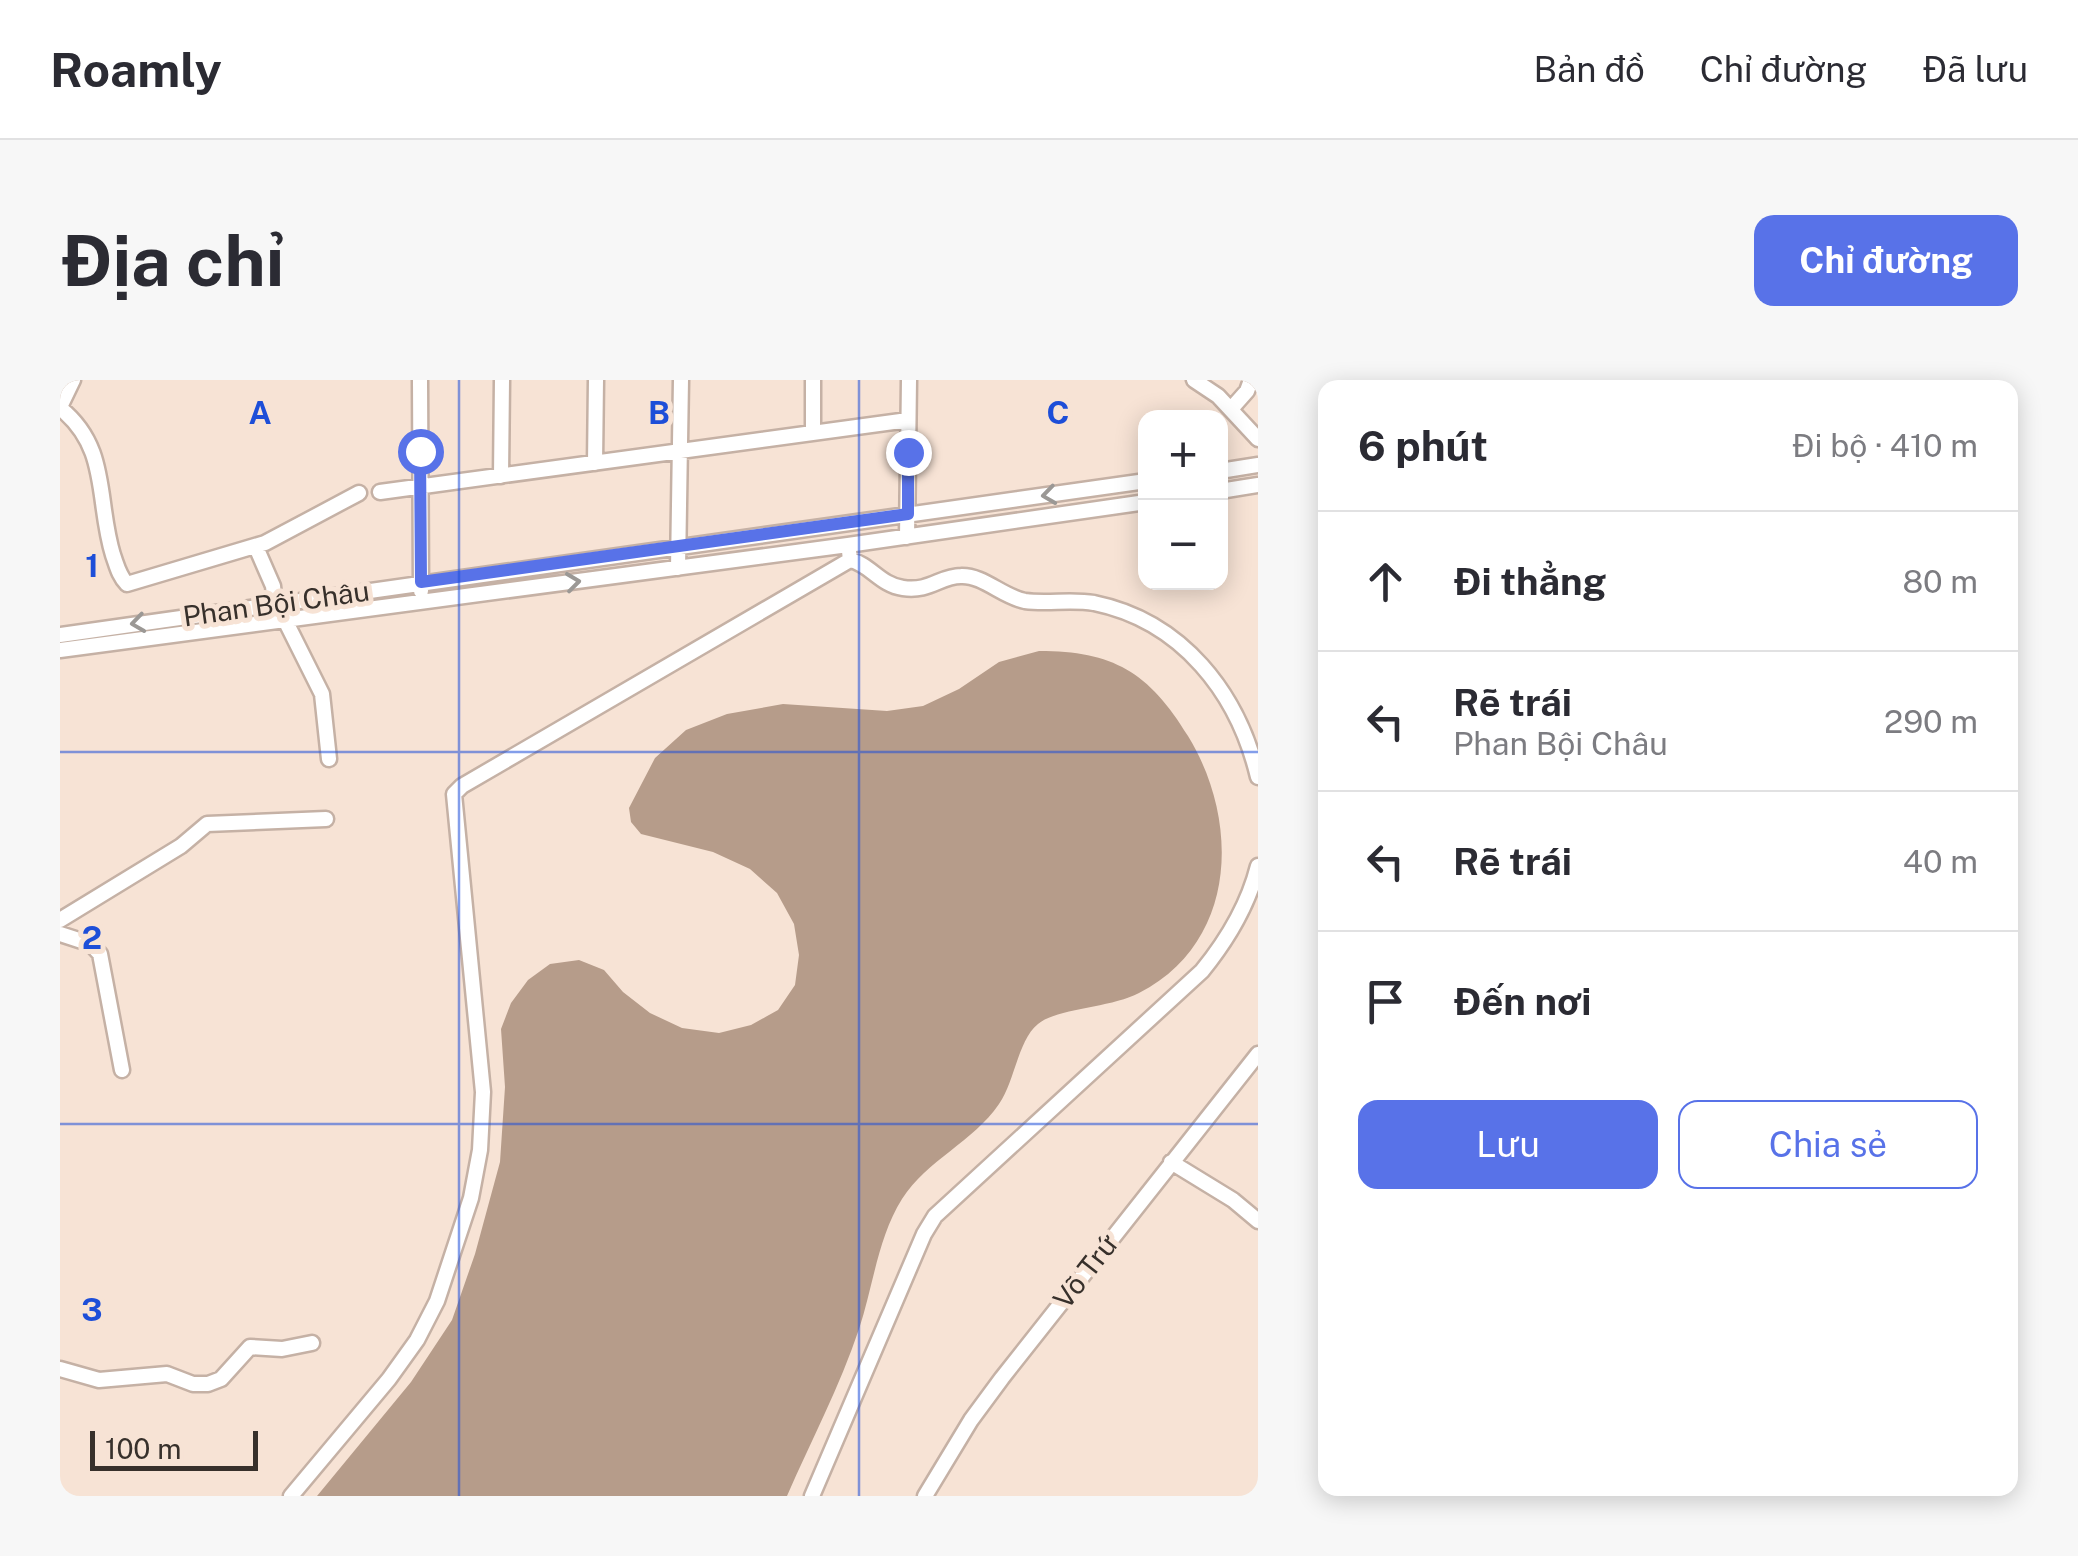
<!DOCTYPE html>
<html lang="vi">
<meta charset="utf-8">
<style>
body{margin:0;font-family:"Public Sans",sans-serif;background:#f7f7f7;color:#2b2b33}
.controls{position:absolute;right:30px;top:30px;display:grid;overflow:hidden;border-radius:20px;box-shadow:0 5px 25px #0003}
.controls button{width:90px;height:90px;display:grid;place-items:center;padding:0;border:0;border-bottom:2px solid #e1e1e2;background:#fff;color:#2b2b33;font:50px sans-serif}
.scale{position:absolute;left:30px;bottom:25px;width:168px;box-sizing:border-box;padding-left:10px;border:5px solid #37302b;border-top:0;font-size:28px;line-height:35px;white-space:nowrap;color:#37302b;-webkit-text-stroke:8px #f7e3d5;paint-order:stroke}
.stop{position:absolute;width:30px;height:30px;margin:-22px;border:8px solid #5872e8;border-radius:50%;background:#fff}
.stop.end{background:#5872e8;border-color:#fff;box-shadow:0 2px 10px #0008}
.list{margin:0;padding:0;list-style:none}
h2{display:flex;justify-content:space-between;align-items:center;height:130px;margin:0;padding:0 40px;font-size:42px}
h2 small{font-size:32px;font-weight:400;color:#7c7c81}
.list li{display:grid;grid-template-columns:65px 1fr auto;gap:30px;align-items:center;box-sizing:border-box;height:140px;padding:0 40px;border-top:2px solid #e1e1e2}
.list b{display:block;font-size:38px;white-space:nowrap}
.list p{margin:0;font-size:32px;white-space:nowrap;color:#7c7c81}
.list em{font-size:32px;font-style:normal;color:#7c7c81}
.actions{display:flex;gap:20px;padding:30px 40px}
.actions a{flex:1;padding:22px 0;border:2px solid #5872e8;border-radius:20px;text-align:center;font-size:35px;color:#5872e8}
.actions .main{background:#5872e8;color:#fff}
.icon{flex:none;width:55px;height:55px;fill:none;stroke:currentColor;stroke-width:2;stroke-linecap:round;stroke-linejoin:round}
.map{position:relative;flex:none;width:1198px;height:1116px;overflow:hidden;border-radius:20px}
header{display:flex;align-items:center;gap:60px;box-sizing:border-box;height:140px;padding:0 50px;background:#fff;border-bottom:2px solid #e1e1e2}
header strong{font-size:48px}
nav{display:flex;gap:55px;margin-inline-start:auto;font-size:35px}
.intro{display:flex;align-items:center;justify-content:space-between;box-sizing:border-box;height:240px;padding:0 60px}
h1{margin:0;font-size:70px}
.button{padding:25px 45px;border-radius:20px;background:#5872e8;color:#fff;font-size:35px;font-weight:700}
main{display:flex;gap:60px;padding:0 60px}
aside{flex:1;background:#fff;border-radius:20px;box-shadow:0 5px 25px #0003}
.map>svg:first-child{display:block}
.water{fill:#b69c8a}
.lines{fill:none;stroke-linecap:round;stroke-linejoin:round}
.minor-casing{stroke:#c5b1a5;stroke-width:19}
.minor{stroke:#fff;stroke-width:14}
.oneway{stroke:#9b9895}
.route{stroke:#5872e8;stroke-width:12}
.grid{fill:none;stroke:#1d4ed8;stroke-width:2.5;stroke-opacity:0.55}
.labels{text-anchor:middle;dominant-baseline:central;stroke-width:10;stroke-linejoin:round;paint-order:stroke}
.street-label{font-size:28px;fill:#37302b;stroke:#f7e3d5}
.grid-label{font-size:32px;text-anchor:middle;font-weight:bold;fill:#1d4ed8;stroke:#f7e3d5;stroke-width:10;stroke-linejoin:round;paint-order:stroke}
</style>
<header>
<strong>Roamly</strong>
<nav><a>Bản đồ</a><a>Chỉ đường</a><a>Đã lưu</a></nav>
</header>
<div class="intro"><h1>Địa chỉ</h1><a class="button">Chỉ đường</a></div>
<main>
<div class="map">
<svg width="1198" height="1116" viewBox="0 0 1198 1116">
<rect width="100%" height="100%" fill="#f7e3d5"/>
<path class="water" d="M979,271C1053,271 1089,292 1128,356C1180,441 1178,562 1079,613C1051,628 997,628 978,644C958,660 955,701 939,724C913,762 867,780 842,819C818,857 813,907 799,949C780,1006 751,1061 727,1116H257L351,1002L392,940L415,874L440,782L445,707L441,649L451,623L468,600L490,584L519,580L544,590L563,612L590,633L622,648L659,653L691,645L718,630L735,605L739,575L734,544L717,513L690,489L653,472L581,454L571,442L569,428L595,378L626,350L667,334L723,324L827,331L863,326L899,309L939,282Z"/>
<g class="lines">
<g class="minor-casing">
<path id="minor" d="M360,0L361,211
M1134,0L1158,16L1198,59
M0,27L13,0
M0,28C50,68 36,120 53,175C57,186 59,196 67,204L205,163L299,113
M1171,29L1187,11L1191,0
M753,53V0
M535,83L536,0
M1160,91L1198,85
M441,96L442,0
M1160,111L1198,105
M320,112L848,40
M847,157L849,0
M196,167L213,206L215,224
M789,171L790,180C810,184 820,205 843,208C870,212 880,196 901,196C923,195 943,217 965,221C988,224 1011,219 1034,223C1122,241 1178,313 1198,397
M618,188L621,0
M225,240L262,314L269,379
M0,255L1086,101
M0,270L788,165L1086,122
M0,540L121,466L147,444L266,439
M0,554L31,564L40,574L62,690
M1111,782L1173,820L1198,841
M0,989L39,1000L107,994L133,1004H148L161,999L190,967L222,969L252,963
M231,1116L329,999L357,960L377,921L411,818L420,770L423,712L394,414L402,406L790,180
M752,1116L864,854L875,836L1142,591C1168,559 1188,526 1198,486
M865,1116L911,1040L942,998L1198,674"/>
</g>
<use href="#minor" class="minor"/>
</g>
<defs><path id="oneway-chevron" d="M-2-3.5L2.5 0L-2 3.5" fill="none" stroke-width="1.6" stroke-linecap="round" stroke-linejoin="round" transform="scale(2.5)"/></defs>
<g class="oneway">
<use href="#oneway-chevron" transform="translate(989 115) rotate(172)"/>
<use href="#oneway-chevron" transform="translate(513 202) rotate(-7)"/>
<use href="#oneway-chevron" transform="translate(78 243) rotate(172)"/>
</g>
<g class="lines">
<path class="route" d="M360,71L361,202L848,134V72"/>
</g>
<path class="grid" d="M399,0V1116M799,0V1116M0,372H1198M0,744H1198"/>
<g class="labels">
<g class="street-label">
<text transform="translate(216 223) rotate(-8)">Phan Bội Châu</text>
<text transform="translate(1025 891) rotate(-52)">Võ Trứ</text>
</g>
</g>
<g class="grid-label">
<text x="200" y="44">A</text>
<text x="599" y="44">B</text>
<text x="998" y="44">C</text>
<text x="32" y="197">1</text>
<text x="32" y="569">2</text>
<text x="32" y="941">3</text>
</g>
</svg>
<div class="controls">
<button>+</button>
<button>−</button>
</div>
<div class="scale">100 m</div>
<div class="stop" style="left:360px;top:71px"></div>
<div class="stop end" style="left:848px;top:72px"></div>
</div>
<aside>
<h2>6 phút<small>Đi bộ · 410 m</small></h2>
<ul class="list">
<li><svg class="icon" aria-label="ahead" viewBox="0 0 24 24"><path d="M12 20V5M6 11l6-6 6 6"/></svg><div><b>Đi thẳng</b></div><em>80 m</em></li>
<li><svg class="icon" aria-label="left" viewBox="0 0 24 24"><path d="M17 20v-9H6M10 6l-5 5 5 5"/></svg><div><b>Rẽ trái</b><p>Phan Bội Châu</p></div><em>290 m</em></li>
<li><svg class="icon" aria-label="left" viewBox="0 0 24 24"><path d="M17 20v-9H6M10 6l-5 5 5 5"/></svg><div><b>Rẽ trái</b></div><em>40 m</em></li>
<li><svg class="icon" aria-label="arrive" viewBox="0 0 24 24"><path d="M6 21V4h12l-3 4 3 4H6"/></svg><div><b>Đến nơi</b></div></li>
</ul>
<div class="actions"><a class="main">Lưu</a><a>Chia sẻ</a></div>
</aside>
</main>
